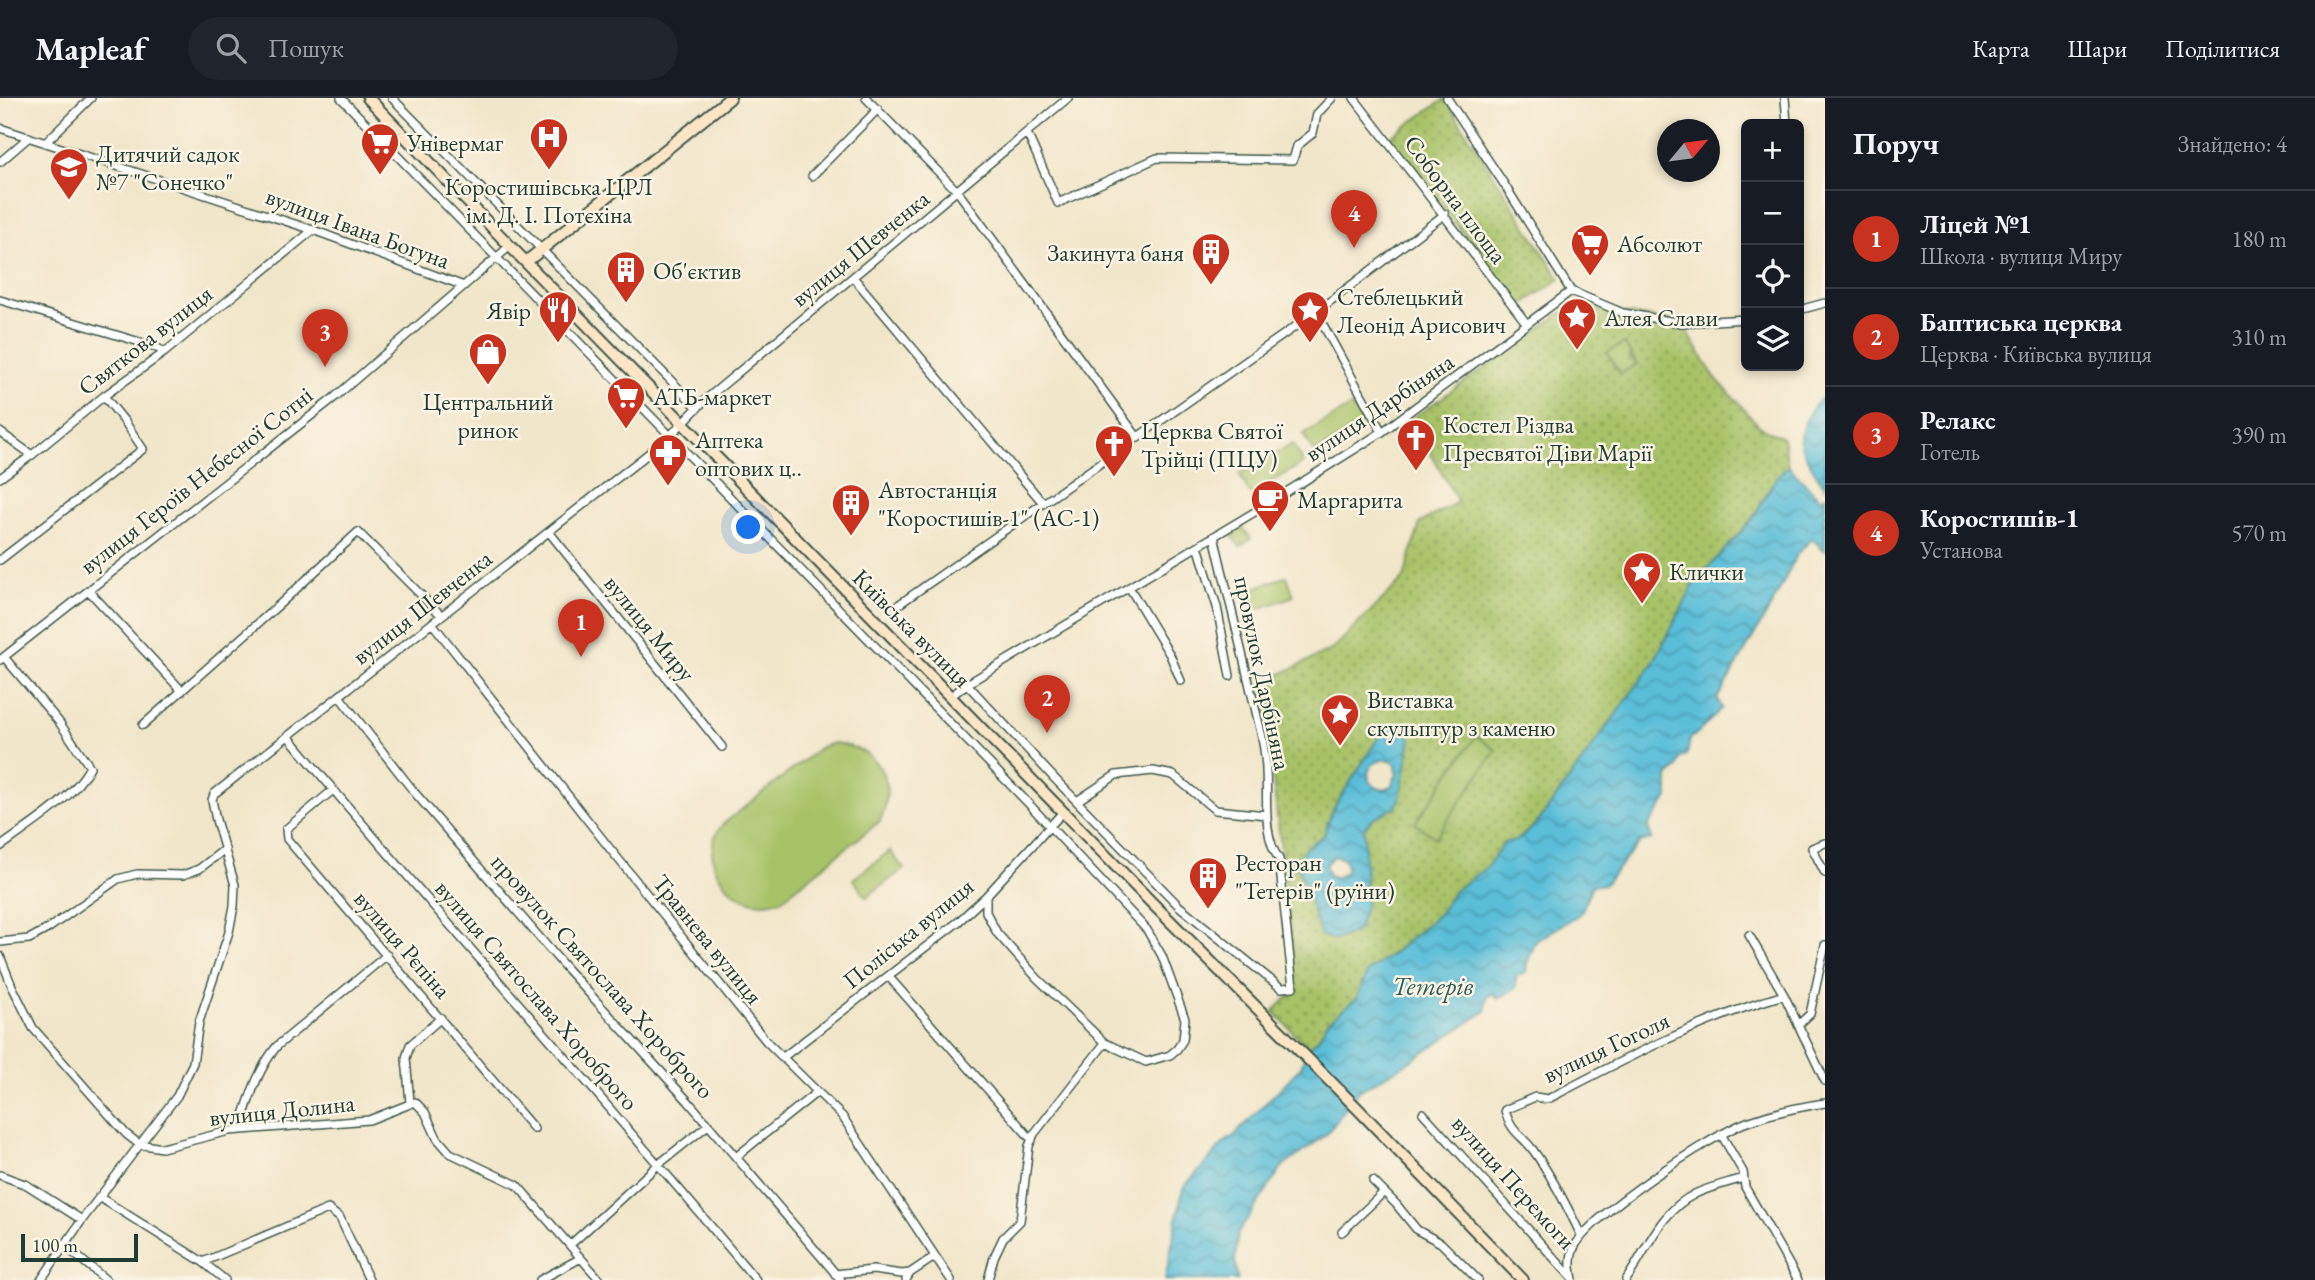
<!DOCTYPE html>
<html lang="uk">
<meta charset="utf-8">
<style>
body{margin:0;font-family:"EB Garamond",serif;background:#20242c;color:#f1f3f6}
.controls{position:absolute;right:21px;top:21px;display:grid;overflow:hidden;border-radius:10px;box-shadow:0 4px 10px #0003}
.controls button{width:63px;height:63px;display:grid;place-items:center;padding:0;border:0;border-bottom:2px solid #363941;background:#171b24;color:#f1f3f6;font:35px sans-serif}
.compass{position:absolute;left:1657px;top:21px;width:63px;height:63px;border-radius:50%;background:#171b24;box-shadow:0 4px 10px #0003;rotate:61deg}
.scale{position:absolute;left:21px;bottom:18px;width:117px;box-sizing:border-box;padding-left:7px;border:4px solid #1f3d34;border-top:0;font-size:19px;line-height:24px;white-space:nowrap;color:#1f3d34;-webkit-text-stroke:5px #fcf5e5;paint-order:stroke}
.you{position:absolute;left:749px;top:430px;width:24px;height:24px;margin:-18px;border:5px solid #fff;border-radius:50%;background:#1a73e8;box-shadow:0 0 0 10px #1a73e833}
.badge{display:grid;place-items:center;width:46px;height:46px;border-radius:50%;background:#c8321e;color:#fff;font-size:23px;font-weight:700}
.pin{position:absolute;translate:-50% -58px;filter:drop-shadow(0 2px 4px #0008)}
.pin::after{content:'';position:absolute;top:37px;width:24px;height:21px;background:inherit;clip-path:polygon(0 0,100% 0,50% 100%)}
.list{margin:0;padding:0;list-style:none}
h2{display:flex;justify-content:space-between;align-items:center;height:91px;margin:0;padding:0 28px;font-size:30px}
h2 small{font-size:23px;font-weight:400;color:#9ea1a6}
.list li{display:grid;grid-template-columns:46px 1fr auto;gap:21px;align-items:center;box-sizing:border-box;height:98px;padding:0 28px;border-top:2px solid #363941}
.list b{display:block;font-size:26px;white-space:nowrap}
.list p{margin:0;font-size:23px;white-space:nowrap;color:#9ea1a6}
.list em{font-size:23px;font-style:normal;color:#9ea1a6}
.icon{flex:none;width:38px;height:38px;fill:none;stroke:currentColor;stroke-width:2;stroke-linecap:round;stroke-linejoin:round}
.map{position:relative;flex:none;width:1825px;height:1182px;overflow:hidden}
header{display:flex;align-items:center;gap:42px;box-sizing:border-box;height:98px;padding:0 35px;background:#171b24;border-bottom:2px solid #363941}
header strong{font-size:33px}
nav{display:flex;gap:38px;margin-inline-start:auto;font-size:24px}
.search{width:490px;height:63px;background:#20242c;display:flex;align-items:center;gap:18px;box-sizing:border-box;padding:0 24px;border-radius:38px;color:#9ea1a6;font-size:26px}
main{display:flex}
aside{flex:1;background:#171b24}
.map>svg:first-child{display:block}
.grass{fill:url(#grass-dots);stroke:#64804e;stroke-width:2;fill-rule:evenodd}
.cemetery{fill:url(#cemetery-stones);stroke:#64804e;stroke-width:2}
.garden{fill:#a8c268;stroke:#64804e;stroke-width:2}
.water{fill:url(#water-waves);stroke:#3c7e86;stroke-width:2;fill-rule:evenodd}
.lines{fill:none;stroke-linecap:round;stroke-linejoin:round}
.street-casing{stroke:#3e564a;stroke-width:10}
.secondary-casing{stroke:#3e564a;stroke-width:14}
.street{stroke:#fff;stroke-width:7}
.secondary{stroke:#fde5c5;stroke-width:10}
.labels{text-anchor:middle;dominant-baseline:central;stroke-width:5;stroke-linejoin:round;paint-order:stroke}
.poi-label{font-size:24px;fill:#1f3d34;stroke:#fcf5e5;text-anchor:start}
.street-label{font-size:24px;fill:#1f3d34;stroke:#fcf5e5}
.water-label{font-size:26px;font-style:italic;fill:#2e5d5d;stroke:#fcf5e5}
</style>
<header>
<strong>Mapleaf</strong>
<div class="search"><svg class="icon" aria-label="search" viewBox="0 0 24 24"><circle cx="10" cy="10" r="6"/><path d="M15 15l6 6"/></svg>Пошук</div>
<nav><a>Карта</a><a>Шари</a><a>Поділитися</a></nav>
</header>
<main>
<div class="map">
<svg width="1825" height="1182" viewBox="0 0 1825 1182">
<defs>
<pattern id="grass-dots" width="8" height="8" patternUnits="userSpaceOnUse" patternTransform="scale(1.75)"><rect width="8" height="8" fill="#a8c268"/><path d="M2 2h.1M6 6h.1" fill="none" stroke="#889f56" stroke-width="1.8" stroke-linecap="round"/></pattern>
<pattern id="cemetery-stones" width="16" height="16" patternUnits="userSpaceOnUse" patternTransform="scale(1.75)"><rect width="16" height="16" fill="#a8c268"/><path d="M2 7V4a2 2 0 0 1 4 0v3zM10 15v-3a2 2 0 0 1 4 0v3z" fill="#889f56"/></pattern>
<pattern id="water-waves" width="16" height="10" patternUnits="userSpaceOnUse" patternTransform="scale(1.75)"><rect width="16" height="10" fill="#5abed8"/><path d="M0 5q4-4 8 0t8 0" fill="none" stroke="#4a9cb0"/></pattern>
</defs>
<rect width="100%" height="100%" fill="#fcf5e5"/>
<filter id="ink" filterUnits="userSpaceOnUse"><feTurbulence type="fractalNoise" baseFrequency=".0143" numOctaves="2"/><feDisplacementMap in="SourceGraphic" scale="14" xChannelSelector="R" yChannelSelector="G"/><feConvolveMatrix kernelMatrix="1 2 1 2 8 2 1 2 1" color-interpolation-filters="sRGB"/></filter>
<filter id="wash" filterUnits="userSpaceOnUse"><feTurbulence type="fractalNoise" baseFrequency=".00686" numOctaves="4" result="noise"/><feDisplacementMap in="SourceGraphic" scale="28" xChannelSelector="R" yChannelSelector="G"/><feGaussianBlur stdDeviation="1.57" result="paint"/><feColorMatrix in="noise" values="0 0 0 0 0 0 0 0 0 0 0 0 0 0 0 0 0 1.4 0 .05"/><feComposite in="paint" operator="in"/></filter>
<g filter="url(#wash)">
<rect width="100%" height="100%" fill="#f0e6c9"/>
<path class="grass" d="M1445,1L1560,181L1520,208L1389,40Z
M1591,202L1623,215L1682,225L1713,277L1760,329L1783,340L1788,368L1776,380L1751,423L1696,483L1653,565L1539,723L1517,743L1505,744L1486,770L1454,793L1440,815L1390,858L1368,873L1357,900L1328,924L1317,942L1308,950L1273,913L1297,891L1262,585L1333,551L1404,480L1420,425L1458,404L1422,340L1406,350L1396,332L1569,210ZM1397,626L1400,701L1395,710L1373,720L1364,730L1366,804L1308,794L1297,763L1307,749L1324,737L1332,713L1377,642L1386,630Z
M1242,428L1251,441L1240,449L1231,437Z"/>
<path class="cemetery" d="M1624,245L1637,266L1620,276L1607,255Z"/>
<path class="garden" d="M1352,308L1362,326L1314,355L1303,336Z
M1293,346L1304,365L1250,396L1239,376Z
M1287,478L1294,498L1256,512L1248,492Z
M1476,638L1496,652L1435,740L1415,725Z
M834,645C878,651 898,681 880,723L781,802C776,803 770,805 765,805C734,806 705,773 714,742C715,737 719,732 722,727L821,649Z
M890,753L904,771L866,799L853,781Z"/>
<path class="water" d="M1825,298V389C1819,379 1802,356 1801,346C1800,328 1811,308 1825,298Z
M1788,368L1820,401L1825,398V417L1823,422L1825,425V453L1812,441L1797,456L1775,501L1717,601L1722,610C1711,621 1702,632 1690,641L1687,656L1680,660L1677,670L1668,679V700L1648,728L1652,741L1640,744L1604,787H1592L1581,815L1536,843L1527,865L1526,874L1516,879V890L1498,901L1493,895L1487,900L1486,913L1406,966L1359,993L1326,1037L1282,1069L1238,1135L1235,1162L1238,1182H1165L1183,1090L1226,1043L1235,1037L1301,969L1308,950L1317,942L1328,924L1357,900L1368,873L1390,858L1440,815L1454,793L1486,770L1505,744L1517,743L1539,723L1653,565L1696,483L1751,423L1776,380Z
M1397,626L1408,632L1411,641L1400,701L1395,710L1373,720L1364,730L1366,804L1358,832L1336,842L1321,838L1296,763L1307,749L1324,737L1332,713L1377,642L1386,630ZM1381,662H1391L1396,667L1397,676L1391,689L1383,692L1375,689L1369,683L1368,674L1373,666ZM1334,758L1344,761L1347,769L1345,775L1335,780L1329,777L1325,767Z"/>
</g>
<g filter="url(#ink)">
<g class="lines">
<g class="street-casing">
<path id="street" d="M341,0L1028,705L1147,832L1162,858L1185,921L1183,942L1177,951L1170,957L1146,964L1105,945L1037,880L997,835L986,814V798
M392,0L698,310
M866,0L958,94L1138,340
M1354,0L1527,226
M1447,0L1504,86L1571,193
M1785,0L1787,26
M0,30L313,132L464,188
M1027,35L1058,105L1157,60L1293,62L1297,48L1313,35L1317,16L1332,0
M45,45L91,0
M0,64L29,39
M812,78L878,11
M853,179L1043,405
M1571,193L1623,215L1682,225L1746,221
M0,202L153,248L165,254
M1799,212L1825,205
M1316,214L1382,334
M0,334L32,357
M0,380L32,357L104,298L165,254L313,132
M549,434L722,649
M1198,448L1217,509L1230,578
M0,462L143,351L125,324L104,298
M1129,489L1170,557L1181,583
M89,493L182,593
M898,507L1316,214L1445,116
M432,525L611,752L767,944L842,1018L951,1182
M0,562L335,299L510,148
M967,586L1055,681L1179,808L1281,890L1293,889L1279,761C1262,737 1268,700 1266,673C1266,662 1264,651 1262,639L1214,438
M339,598L415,695L565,869L688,1003L841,1182
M951,598L967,586L1258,412L1382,334L1571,193
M143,627L281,505L358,434L441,517
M288,638C441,821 603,998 756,1182
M333,692L286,731L287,741L534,1031
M1077,703L1116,677L1153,673L1173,677L1215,712L1267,717
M1825,745L1812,750L1825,775
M0,749C31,726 71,703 90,669L59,624L4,559
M1749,837L1784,897
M0,844L29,841L49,830L118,781L137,776L183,777L199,771L225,751
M0,858L12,888L33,930L126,1036L139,1046L162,1050L229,1033L369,1022L415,1004L425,1014L437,1040L450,1055L517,1087L600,1182
M889,879L1032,1042
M1798,927L1810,916L1825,847
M782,960L958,824L986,798L1063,714
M410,1005L406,960L410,947L441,920
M1423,1015L1573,1181
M239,1032C249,1002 257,972 277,948L387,857
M1721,1036L1743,1074L1745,1089L1798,1182
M736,1059L817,994
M0,1077L27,1087L82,1122
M1373,1083L1396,1106L1417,1132L1441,1145L1478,1182
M99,1099L203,1164L225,1182
M1342,1134L1384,1094
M1581,1137C1567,1108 1552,1078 1533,1052C1520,1035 1511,1035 1505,1012L1535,999L1548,1001C1624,961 1701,921 1784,897L1825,983
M570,1147L659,1066L708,1027
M65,1148L106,1182
M203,1164L328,1111L340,1120L369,1182
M910,1175L934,1159
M835,1176L873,1172L902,1176L910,1175L906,1182
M41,1182L82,1122L177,998L193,965L199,924L229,834L234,808L235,787L216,722L212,702L214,696L667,341L705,302L1068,0
M540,1182L581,1160
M988,1182L994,1159L1003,1140L1020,1123L1029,1048L1034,1036L1105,945
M1573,1182C1571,1171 1569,1161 1574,1150C1587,1119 1712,1037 1747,1024C1772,1015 1798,1009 1825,1005
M1626,1182C1647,1152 1660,1113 1695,1096C1709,1089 1728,1085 1743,1080"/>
</g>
<g class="secondary-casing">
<path id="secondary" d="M368,0L510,148L1151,804L1358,1011L1523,1182
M526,164L730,0"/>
</g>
<use href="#street" class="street"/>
<use href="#secondary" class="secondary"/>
</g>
</g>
<defs>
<g id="hospital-pin" transform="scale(2.0125)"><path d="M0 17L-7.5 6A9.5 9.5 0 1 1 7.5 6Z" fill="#c8321e" stroke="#fcf5e5"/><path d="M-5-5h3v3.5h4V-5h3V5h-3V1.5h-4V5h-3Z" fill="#fff"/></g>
<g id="supermarket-pin" transform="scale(2.0125)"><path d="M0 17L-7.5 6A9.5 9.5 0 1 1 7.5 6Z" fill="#c8321e" stroke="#fcf5e5"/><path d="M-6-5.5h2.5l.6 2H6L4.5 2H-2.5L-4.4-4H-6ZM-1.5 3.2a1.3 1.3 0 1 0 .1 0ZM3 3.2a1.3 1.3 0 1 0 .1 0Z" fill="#fff"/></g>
<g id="school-pin" transform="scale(2.0125)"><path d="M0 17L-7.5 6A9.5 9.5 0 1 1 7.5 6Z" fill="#c8321e" stroke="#fcf5e5"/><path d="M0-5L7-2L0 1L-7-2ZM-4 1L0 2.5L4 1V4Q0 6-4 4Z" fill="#fff"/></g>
<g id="building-pin" transform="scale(2.0125)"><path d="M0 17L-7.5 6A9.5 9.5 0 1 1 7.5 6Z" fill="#c8321e" stroke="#fcf5e5"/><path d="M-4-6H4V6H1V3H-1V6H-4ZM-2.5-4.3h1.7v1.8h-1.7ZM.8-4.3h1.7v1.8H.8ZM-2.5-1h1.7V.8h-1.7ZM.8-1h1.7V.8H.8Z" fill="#fff"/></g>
<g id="restaurant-pin" transform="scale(2.0125)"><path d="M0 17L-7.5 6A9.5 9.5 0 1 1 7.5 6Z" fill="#c8321e" stroke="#fcf5e5"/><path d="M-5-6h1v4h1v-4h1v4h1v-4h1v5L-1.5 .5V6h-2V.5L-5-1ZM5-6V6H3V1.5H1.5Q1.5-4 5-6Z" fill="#fff"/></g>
<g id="sight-pin" transform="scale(2.0125)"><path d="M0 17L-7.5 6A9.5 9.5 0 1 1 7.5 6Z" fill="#c8321e" stroke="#fcf5e5"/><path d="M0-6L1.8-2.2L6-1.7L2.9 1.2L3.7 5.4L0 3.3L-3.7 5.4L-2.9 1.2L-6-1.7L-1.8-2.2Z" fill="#fff"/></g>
<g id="shop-pin" transform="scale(2.0125)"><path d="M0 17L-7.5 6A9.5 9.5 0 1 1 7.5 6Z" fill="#c8321e" stroke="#fcf5e5"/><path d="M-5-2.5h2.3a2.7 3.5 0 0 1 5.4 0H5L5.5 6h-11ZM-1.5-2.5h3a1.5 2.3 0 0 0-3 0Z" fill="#fff"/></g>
<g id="church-pin" transform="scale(2.0125)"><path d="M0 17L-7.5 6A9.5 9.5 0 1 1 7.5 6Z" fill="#c8321e" stroke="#fcf5e5"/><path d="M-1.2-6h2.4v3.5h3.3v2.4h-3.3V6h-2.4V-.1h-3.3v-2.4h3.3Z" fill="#fff"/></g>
<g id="pharmacy-pin" transform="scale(2.0125)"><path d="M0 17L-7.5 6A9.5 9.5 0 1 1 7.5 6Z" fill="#c8321e" stroke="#fcf5e5"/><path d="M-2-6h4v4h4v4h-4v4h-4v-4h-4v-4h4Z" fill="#fff"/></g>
<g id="cafe-pin" transform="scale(2.0125)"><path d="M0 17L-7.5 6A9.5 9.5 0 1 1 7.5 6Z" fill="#c8321e" stroke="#fcf5e5"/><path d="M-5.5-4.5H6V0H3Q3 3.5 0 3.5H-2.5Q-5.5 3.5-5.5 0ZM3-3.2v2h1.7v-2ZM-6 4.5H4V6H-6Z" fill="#fff"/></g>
</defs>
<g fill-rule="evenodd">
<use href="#hospital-pin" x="549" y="39"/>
<use href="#supermarket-pin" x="380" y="44"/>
<use href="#school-pin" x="69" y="69"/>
<use href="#supermarket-pin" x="1590" y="145"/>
<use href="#building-pin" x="1211" y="154"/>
<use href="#building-pin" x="626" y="172"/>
<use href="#restaurant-pin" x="558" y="212"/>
<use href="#sight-pin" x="1310" y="212"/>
<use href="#sight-pin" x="1577" y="219"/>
<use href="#shop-pin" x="488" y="254"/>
<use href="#supermarket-pin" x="626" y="298"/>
<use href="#church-pin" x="1416" y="340"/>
<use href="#church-pin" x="1114" y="346"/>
<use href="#pharmacy-pin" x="668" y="355"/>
<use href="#cafe-pin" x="1270" y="401"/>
<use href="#building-pin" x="851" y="405"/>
<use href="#sight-pin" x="1642" y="473"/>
<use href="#sight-pin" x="1340" y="615"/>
<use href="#building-pin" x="1208" y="778"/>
</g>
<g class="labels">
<g class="poi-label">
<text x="407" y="44">Універмаг</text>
<text x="96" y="55">Дитячий садок<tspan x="96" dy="28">№7 "Сонечко"</tspan></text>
<text x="549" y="88" text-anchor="middle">Коростишівська ЦРЛ<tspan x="549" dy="28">ім. Д. І. Потєхіна</tspan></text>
<text x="1617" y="145">Абсолют</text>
<text x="1184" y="154" text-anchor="end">Закинута баня</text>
<text x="653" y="172">Об'єктив</text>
<text x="1337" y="198">Стеблецький<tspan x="1337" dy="28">Леонід Арисович</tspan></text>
<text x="531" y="212" text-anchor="end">Явір</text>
<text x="1604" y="219">Алея Слави</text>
<text x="653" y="298">АТБ-маркет</text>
<text x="488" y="303" text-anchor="middle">Центральний<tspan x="488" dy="28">ринок</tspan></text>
<text x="1443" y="326">Костел Різдва<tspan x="1443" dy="28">Пресвятої Діви Марії</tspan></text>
<text x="1141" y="332">Церква Святої<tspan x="1141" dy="28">Трійці (ПЦУ)</tspan></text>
<text x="695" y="341">Аптека<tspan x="695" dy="28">оптових ц‥</tspan></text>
<text x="878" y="391">Автостанція<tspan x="878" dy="28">"Коростишів-1" (АС-1)</tspan></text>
<text x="1297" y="401">Маргарита</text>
<text x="1669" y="473">Клички</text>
<text x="1367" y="601">Виставка<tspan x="1367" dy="28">скульптур з каменю</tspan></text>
<text x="1235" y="764">Ресторан<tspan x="1235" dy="28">"Тетерів" (руїни)</tspan></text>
</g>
<g class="street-label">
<text transform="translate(1456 101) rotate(53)">Соборна площа</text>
<text transform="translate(358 130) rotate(20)">вулиця Івана Богуна</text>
<text transform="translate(860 150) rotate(-39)">вулиця Шевченка</text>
<text transform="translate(145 242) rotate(-38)">Святкова вулиця</text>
<text transform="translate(1379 309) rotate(-34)">вулиця Дарбіняна</text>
<text transform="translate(196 382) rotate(-38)">вулиця Героїв Небесної Сотні</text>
<text transform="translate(422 509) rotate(-38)">вулиця Шевченка</text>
<text transform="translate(650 530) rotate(51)">вулиця Миру</text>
<text transform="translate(912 530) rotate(45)">Київська вулиця</text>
<text transform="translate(1263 575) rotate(78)">провулок Дарбіняна</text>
<text transform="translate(908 835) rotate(-39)">Поліська вулиця</text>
<text transform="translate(708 841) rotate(51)">Травнева вулиця</text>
<text transform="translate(403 846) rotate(49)">вулиця Рєпіна</text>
<text transform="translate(603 878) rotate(48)">провулок Святослава Хороброго</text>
<text transform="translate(537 897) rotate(49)">вулиця Святослава Хороброго</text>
<text transform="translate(1606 949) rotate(-25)">вулиця Гоголя</text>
<text transform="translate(282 1012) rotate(-6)">вулиця Долина</text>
<text transform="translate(1514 1084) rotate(48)">вулиця Перемоги</text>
</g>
<g class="water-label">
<text x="1433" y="888">Тетерів</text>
</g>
</g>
</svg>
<div class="controls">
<button>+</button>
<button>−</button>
<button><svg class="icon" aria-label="locate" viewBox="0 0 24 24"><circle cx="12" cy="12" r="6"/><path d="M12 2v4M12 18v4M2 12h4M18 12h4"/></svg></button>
<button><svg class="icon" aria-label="layers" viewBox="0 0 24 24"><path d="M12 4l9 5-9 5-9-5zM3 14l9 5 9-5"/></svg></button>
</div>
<svg class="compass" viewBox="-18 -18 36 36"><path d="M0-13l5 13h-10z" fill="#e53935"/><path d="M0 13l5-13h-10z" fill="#9ea1a6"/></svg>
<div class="scale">100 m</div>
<div class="you"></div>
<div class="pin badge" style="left:581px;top:559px">1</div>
<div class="pin badge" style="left:1047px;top:635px">2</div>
<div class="pin badge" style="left:325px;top:269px">3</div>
<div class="pin badge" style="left:1354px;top:150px">4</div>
</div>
<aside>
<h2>Поруч<small>Знайдено: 4</small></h2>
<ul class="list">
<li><span class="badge">1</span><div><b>Ліцей №1</b><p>Школа · вулиця Миру</p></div><em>180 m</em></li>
<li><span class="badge">2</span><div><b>Баптиська церква</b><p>Церква · Київська вулиця</p></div><em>310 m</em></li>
<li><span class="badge">3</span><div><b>Релакс</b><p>Готель</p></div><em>390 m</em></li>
<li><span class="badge">4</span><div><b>Коростишів-1</b><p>Установа</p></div><em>570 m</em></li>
</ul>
</aside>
</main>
